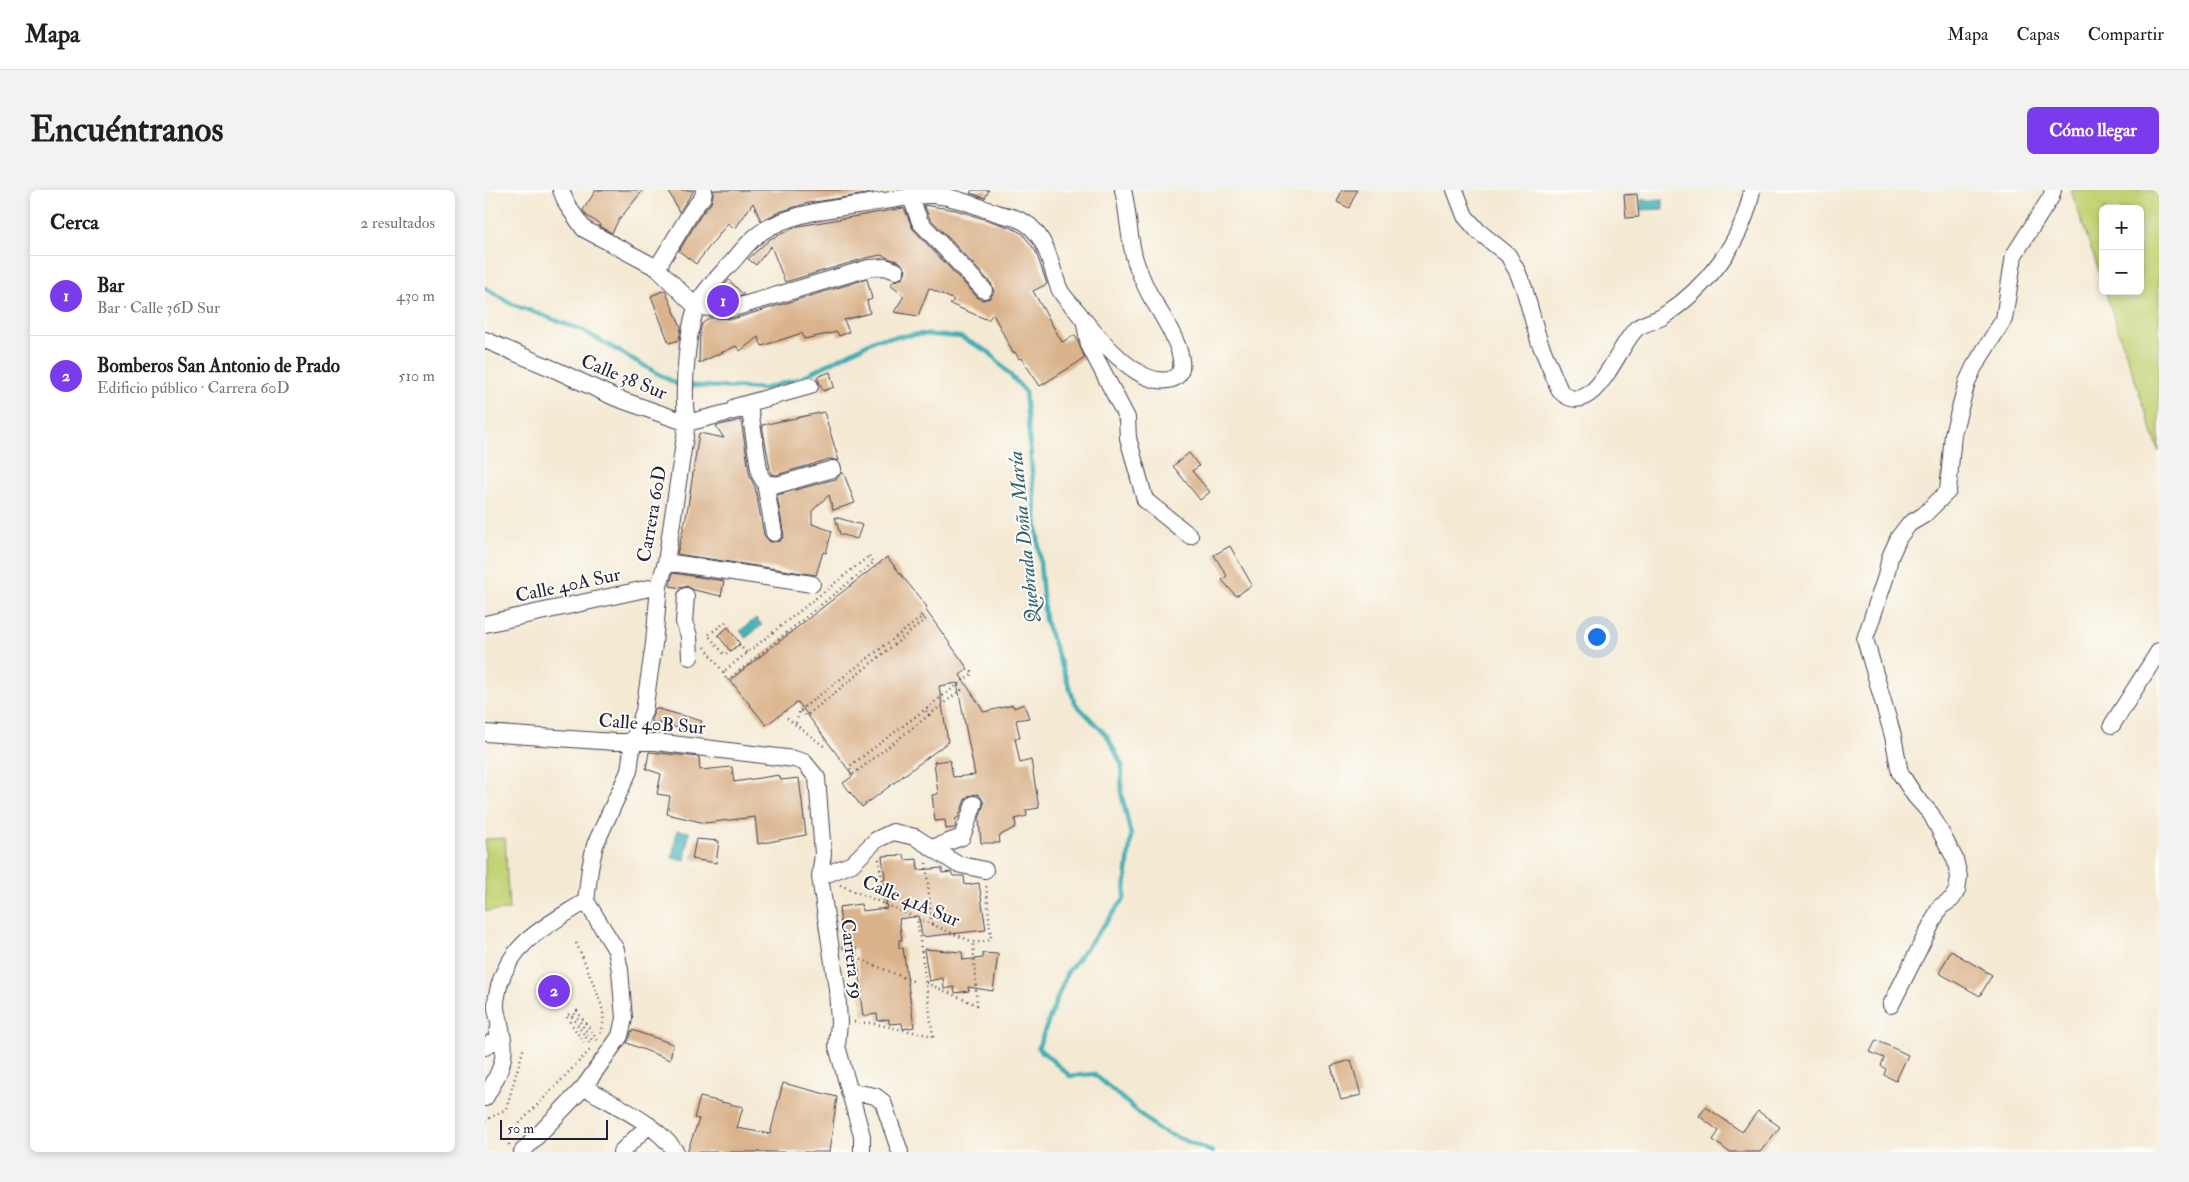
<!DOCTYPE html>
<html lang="es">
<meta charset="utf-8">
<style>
body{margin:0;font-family:"IM FELL Double Pica",serif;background:#f2f2f2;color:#202124}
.controls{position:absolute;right:15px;top:15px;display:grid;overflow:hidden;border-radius:8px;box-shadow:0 2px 8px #0003}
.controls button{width:45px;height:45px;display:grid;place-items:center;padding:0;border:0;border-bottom:1px solid #e0e0e0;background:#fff;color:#202124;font:25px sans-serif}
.scale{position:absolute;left:15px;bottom:12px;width:108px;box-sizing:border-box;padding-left:5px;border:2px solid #22223b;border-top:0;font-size:14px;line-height:18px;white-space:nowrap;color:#22223b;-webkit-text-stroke:4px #fdfcf7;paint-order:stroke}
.you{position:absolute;left:1111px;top:446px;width:18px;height:18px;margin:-12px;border:4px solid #fff;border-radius:50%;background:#1a73e8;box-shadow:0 0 0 8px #1a73e833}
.badge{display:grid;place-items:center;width:32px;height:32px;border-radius:50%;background:#7c3aed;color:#fff;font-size:16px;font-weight:700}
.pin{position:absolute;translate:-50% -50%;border:2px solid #fff;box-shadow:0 1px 5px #0006}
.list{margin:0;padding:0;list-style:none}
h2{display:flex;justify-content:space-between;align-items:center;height:65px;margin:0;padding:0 20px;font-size:21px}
h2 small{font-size:16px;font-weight:400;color:#757577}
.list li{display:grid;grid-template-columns:32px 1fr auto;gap:15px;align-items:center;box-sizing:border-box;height:80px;padding:0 20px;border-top:1px solid #e0e0e0}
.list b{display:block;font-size:19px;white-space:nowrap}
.list p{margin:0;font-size:16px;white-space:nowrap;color:#757577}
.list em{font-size:16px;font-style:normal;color:#757577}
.map{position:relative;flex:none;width:1674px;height:962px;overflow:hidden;border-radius:8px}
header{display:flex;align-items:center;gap:30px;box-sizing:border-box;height:70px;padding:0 25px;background:#fff;border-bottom:1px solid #e0e0e0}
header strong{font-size:24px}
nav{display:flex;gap:28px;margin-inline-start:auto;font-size:18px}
.intro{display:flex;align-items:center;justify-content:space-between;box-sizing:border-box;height:120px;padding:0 30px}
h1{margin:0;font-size:35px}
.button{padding:12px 22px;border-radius:8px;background:#7c3aed;color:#fff;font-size:18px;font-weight:700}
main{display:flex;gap:30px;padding:0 30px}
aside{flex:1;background:#fff;border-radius:8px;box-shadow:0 2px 8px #0003}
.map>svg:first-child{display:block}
.green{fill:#c3d274;stroke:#727a58}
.water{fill:#3eafb5;stroke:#306878}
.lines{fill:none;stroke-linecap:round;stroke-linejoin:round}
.stream{stroke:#3eafb5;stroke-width:4.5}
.building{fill:#dab38c}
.minor-casing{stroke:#424052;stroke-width:18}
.path{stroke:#424052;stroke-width:2.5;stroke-dasharray:1 4;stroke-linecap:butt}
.minor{stroke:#fff;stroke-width:16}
.labels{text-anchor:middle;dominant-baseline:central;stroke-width:4;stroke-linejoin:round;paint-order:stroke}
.street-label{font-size:19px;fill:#22223b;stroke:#fdfcf7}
.water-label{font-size:20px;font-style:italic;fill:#2f6172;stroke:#fdfcf7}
</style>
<header>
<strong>Mapa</strong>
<nav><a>Mapa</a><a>Capas</a><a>Compartir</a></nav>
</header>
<div class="intro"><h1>Encuéntranos</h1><a class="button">Cómo llegar</a></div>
<main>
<aside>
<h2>Cerca<small>2 resultados</small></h2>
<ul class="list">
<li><span class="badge">1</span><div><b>Bar</b><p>Bar · Calle 36D Sur</p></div><em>430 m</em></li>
<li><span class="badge">2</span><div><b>Bomberos San Antonio de Prado</b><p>Edificio público · Carrera 60D</p></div><em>510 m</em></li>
</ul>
</aside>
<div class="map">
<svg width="1674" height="962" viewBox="0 0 1674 962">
<rect width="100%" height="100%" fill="#fdfcf7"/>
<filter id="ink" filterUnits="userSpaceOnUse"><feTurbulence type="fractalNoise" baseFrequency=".02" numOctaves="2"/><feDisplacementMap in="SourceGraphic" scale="10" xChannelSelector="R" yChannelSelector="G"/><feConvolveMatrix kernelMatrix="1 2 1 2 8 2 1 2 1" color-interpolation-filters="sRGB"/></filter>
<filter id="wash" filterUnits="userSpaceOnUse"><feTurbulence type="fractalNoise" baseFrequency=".0096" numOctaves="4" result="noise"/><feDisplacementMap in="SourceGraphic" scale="20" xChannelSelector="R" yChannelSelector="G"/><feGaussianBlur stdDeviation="1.12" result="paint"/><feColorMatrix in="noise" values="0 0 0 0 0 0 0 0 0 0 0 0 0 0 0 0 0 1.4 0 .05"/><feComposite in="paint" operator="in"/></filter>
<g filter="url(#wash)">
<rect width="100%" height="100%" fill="#f4e9d3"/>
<path class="green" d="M1586,0H1674V262L1620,101H1655V19H1618V94Z
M20,648L24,720L0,721V649Z"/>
<path class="water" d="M1178,9V19L1156,20V10Z
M271,428L277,435L261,448L255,441Z
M192,640L204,642L200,670L187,668Z"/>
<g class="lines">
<path class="stream" d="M0,98L27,114L97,140L193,195L279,199L316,188L392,149L436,144L475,147L504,162L540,201L560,429L590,513L622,546L637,575L636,602L646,645L639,709L582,783L553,858L585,886L609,884L674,940L728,962"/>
</g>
<g id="blocks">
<path class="building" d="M111,0H158L133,31L127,43L114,36L115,34L102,26L98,20Z
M183,0H209L194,22Z
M229,0H387L388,3L323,13L294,22L276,31L268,13L250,39L243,33L211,74L194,61L216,25L226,13Z
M487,0H504L500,8L485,3Z
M857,0H872L864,18L852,12Z
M1152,4L1154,27L1141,28L1139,5Z
M439,15L471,20L527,38L538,44L551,62L562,94L548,101L577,152L590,145L600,168L555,196L536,168L534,169L530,162L528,163L508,124L503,130L465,114L469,110L444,98L433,126L409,122L419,106L405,95L409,91L418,88L421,80L415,72L403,68L396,65L381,68L300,92L286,56L271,75L263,69L285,49L314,36L419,18L428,39L492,107L497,110L505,108L509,102L506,93L444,27Z
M382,89L387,109L382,111L385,123L359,130L364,142L354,146L352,142L319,149L317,143L277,156L273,147L255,161L251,156L214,173L215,142L217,134L224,128L248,129Z
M244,90L259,105L244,109L231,108L229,107Z
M180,100L196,137L194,150L184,153L166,106Z
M345,182L349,197L338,201L332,187Z
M339,222L354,271L345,269L291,285L286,284L277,235Z
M256,230L265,287L270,297L279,345L285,352L295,351L299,346L292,305L351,289L357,282L359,284L370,313L348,320L344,305L327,321V334L347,341L341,363L338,362L331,385L192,364L202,323L214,243L239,248L231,236Z
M704,263L714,276L707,281L725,302L715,310L688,276Z
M350,327L377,335L372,349L355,344Z
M745,356L767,395L753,405H750L737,390L742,386L729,365Z
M402,367L442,417L440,419L483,479L475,485L499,522L528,515L529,518L539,514L544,528L531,530L535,548H530L535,573L546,570L554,618L541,620L542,626L530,629L531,637L514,646L515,653H496L494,630L499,613L496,607L492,604L483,606L480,610L473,628H471L470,638L461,639L460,630L450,631L447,605L453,604L449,572L465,570L468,587L490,585L472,493L454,496L463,552L377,617L358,593L368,586L313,512L281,535L245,490Z
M188,383L239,391L236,406L209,400L202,396L196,398L185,396Z
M243,437L255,454L245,461L233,445Z
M170,518L217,531L213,543L166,531Z
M164,562L214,567L215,580L247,577L249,592L294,585L296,590L314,588L321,645L273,654L270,627L220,633L182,624L185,606L172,604L176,584L161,579Z
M211,649L234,651L231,673L207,669Z
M419,665L420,670L432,669L433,680L457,678V683L466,682L468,686H479L480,695L494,693L501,740L437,747L434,726L414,729L417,750H414V758H418L429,837L418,839L417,833L404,834V829L393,831L392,824L378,826L375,803L377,802L371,758L358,759L354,717L376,714L377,721L402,718L398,689H400L397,666Z
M439,759L477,762L478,770L498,768V763L513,764L508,801L483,797L484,801L470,803L469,797L459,799L458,788L444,791Z
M1466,761L1507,785L1495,806L1454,783Z
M147,840L188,854L185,870L142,853Z
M1391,850L1423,865L1411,891L1399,885L1401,879L1396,876L1399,868L1385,862Z
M866,870L876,905L856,910L846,876Z
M298,893L352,907L344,962H202L214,929L209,928L215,907L258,917L252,938L285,944Z
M1221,917L1257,942L1273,921L1295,937L1275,962H1244L1228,950L1234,941L1214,926Z"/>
</g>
</g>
<g filter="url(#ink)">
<use href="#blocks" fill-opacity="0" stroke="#424052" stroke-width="1"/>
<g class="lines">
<g class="minor-casing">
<path id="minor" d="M76,0L82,15L99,39L172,78L211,117
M970,0L980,26L993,41L1023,65L1032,81L1039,98L1054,151L1075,201C1108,234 1134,153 1152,138C1159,133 1169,131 1177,127C1221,98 1258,52 1267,0
M425,5L435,32L499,100
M172,78L208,19L218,7L219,0
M211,117L245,119L384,78L400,77L411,81
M600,134L604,155L642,228L643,248L660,310L705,346
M0,150L73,181L131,208L202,233L257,219L265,221L275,285L280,293L289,343
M250,217L325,196
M280,293L292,295L348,279
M181,372L327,394
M201,406L199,432L204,446L205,467
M0,434L174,396
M1627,535L1674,461
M0,543L130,552H171L309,569L319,572L332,588L338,664L335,687L352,799L354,832L352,856L377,946V962
M447,658L477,647L489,614
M335,687L367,674L391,650L408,642L430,647L472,674L500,680
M1406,815L1455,717L1467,709L1472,700L1474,687L1470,669L1446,624L1430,606L1415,583L1408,546L1380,449L1401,386L1405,367L1414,347L1424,334L1439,325L1463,301L1468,244L1482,192L1489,177L1519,129L1529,65L1566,7L1568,0
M0,857L11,849L15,834
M99,897C131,916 169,932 191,962
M364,901L390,906L398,912L415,962
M0,908C13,886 23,870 17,844C16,836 12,827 11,818C10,811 13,802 14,796C26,751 65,734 101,711
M37,962L99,897L135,846L139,828L135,780L131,760L101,711L105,678L110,655L144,581L148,551L159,521L169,454L174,396L181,372L202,233C202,227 200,221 200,215C199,188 202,144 211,118C216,103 237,83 248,71C259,58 269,45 285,37C317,20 363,17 398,11C415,9 431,4 448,5C472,7 493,17 515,24C526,27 535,28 545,36C564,54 565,75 574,98C577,106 585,113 591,120C609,143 651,196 683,190C718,184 674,121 666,107C660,96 655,84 651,73C643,49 644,24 638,0
M136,962L164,935"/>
</g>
<path class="path" d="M384,366L389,372L242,491L238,482Z
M241,432L223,445L240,465L254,455L262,463
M220,457L238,482
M315,520L437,427L434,423
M441,521L444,525L366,586L365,576L488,483L486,480
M444,525L476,500L472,495
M302,528L340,557
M311,533L315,520L321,526L441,429L437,427
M394,669L400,715
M441,673L447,736
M355,695L488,752H497L506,749L501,693
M91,753C98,766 102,779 108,793C115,811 123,825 115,845
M362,764L430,792
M441,793L492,815L488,752
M369,832L385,833L448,846L432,729
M99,853L81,826L85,824L104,852L107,850L89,823L92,821L114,852
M0,931L21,919L39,857
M24,955V949L31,937L107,858"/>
<use href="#minor" class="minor"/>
</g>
</g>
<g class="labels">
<g class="street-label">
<text transform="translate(139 187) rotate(22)">Calle 38 Sur</text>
<text transform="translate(167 324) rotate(-80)">Carrera 60D</text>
<text transform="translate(83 395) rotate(-12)">Calle 40A Sur</text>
<text transform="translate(167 534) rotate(4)">Calle 40B Sur</text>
<text transform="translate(426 711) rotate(23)">Calle 41A Sur</text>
<text transform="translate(367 769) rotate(83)">Carrera 59</text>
</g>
<g class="water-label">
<text transform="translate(539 347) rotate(-96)">Quebrada Doña María</text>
</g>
</g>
</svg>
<div class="controls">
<button>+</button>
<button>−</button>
</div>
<div class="scale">50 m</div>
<div class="you"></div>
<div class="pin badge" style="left:238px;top:111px">1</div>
<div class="pin badge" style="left:69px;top:801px">2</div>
</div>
</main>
